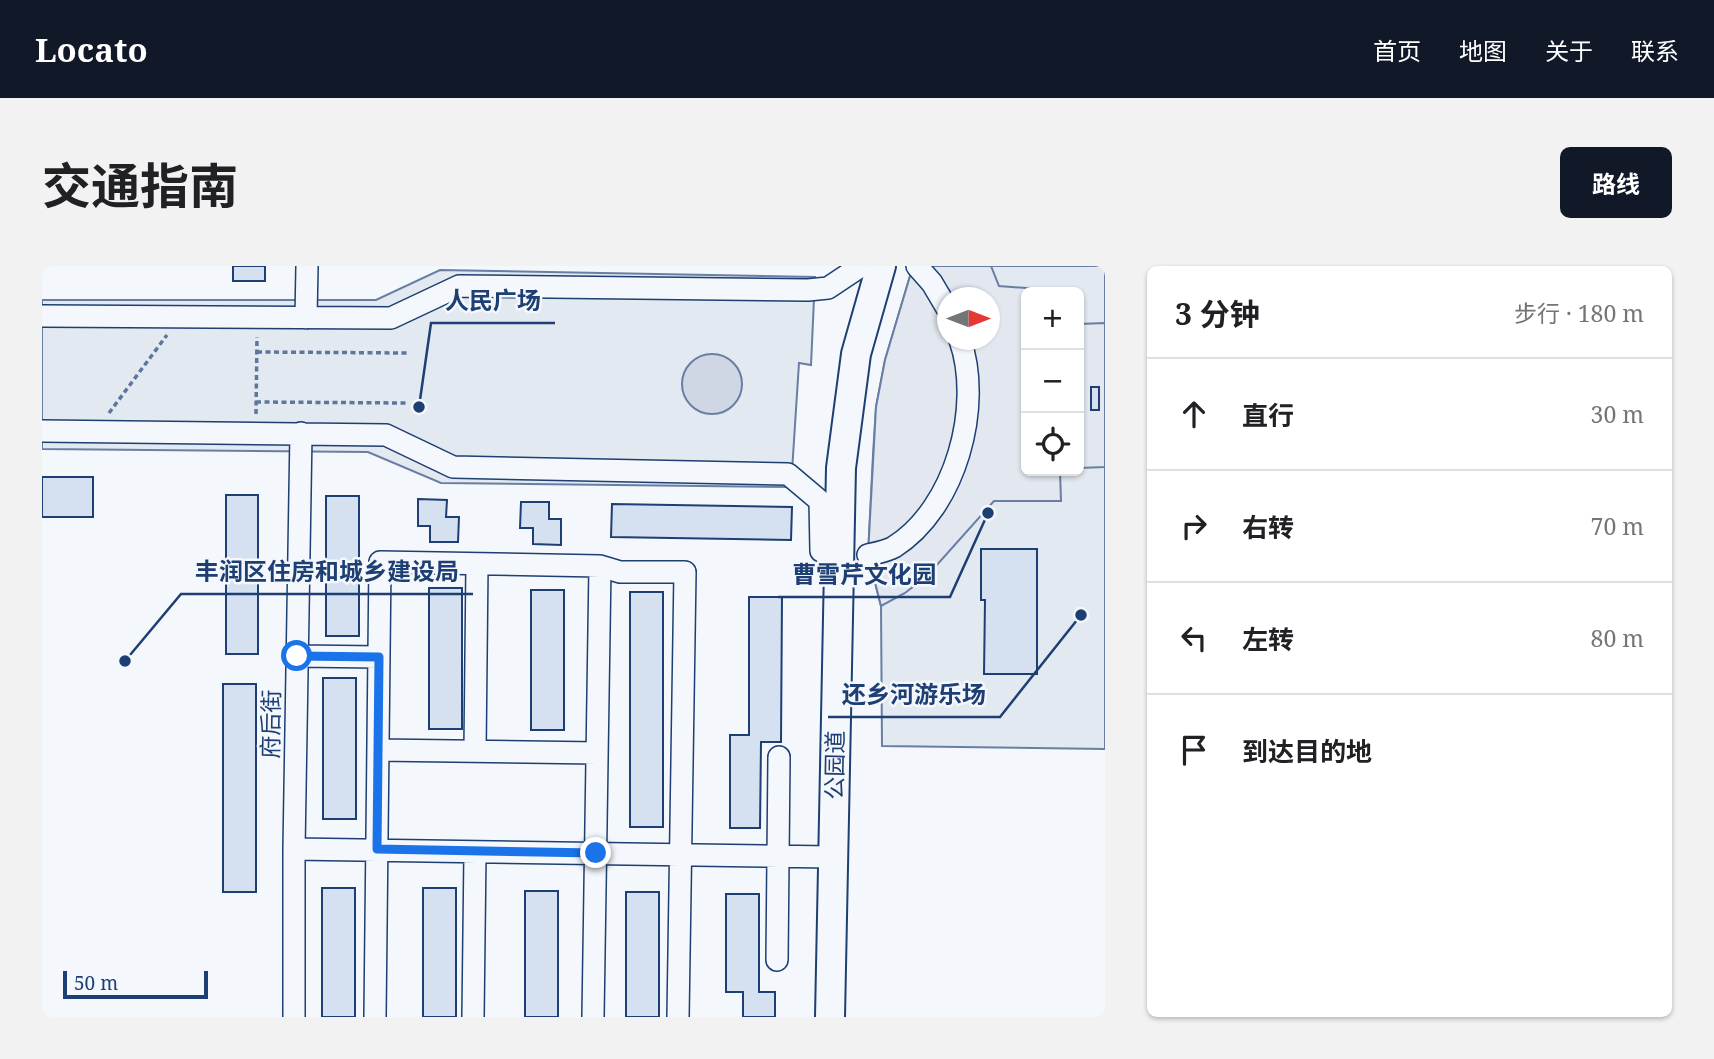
<!DOCTYPE html>
<html lang="zh">
<meta charset="utf-8">
<style>
body{margin:0;font-family:"Noto Serif","Noto Sans SC",serif;background:#f2f2f2;color:#202124}
.controls{position:absolute;right:21px;top:21px;display:grid;overflow:hidden;border-radius:10px;box-shadow:0 2px 5px #0004}
.controls button{width:63px;height:63px;display:grid;place-items:center;padding:0;border:0;border-bottom:2px solid #e0e0e0;background:#fff;color:#202124;font:35px sans-serif}
.compass{position:absolute;left:895px;top:21px;width:63px;height:63px;border-radius:50%;background:#fff;box-shadow:0 2px 5px #0004;rotate:90deg}
.scale{position:absolute;left:21px;bottom:18px;width:145px;box-sizing:border-box;padding-left:7px;border:4px solid #1d3f73;border-top:0;font-size:19px;line-height:24px;white-space:nowrap;color:#1d3f73;-webkit-text-stroke:5px #f4f7fb;paint-order:stroke}
.stop{position:absolute;width:21px;height:21px;margin:-16px;border:5px solid #1a73e8;border-radius:50%;background:#fff}
.stop.end{background:#1a73e8;border-color:#fff;box-shadow:0 2px 7px #0008}
.list{margin:0;padding:0;list-style:none}
h2{display:flex;justify-content:space-between;align-items:center;height:91px;margin:0;padding:0 28px;font-size:30px}
h2 small{font-size:23px;font-weight:400;color:#757577}
.list li{display:grid;grid-template-columns:46px 1fr auto;gap:21px;align-items:center;box-sizing:border-box;height:112px;padding:0 28px;border-top:2px solid #e0e0e0}
.list b{display:block;font-size:26px;white-space:nowrap}
.list em{font-size:23px;font-style:normal;color:#757577}
.icon{flex:none;width:38px;height:38px;fill:none;stroke:currentColor;stroke-width:2;stroke-linecap:round;stroke-linejoin:round}
.map{position:relative;flex:none;width:1063px;height:751px;overflow:hidden;border-radius:10px}
header{display:flex;align-items:center;gap:42px;box-sizing:border-box;height:98px;padding:0 35px;background:#111827;color:#fff}
header strong{font-size:33px}
nav{display:flex;gap:38px;margin-inline-start:auto;font-size:24px}
.intro{display:flex;align-items:center;justify-content:space-between;box-sizing:border-box;height:168px;padding:0 42px}
h1{margin:0;font-size:49px}
.button{padding:18px 32px;border-radius:10px;background:#111827;color:#fff;font-size:24px;font-weight:700}
main{display:flex;gap:42px;padding:0 42px}
aside{flex:1;background:#fff;border-radius:10px;box-shadow:0 2px 5px #0004}
.map>svg:first-child{display:block}
.green{fill:#e3e9f0;stroke:#687fa3;stroke-width:2;fill-rule:evenodd}
.parking{fill:#e3e8f0;stroke:#687fa3;stroke-width:2;fill-rule:evenodd}
.water{fill:#cfd7e4;stroke:#687fa3;stroke-width:2}
.building{fill:#d5e0f0;stroke:#1d3f73;stroke-width:2}
.lines{fill:none;stroke-linecap:round;stroke-linejoin:round}
.minor-casing{stroke:#1d3f73;stroke-width:24}
.major-casing{stroke:#1d3f73;stroke-width:32}
.path{stroke:#5e769c;stroke-width:3.5;stroke-dasharray:5 3.5;stroke-linecap:butt}
.minor{stroke:#f4f7fb;stroke-width:21}
.major{stroke:#f4f7fb;stroke-width:28}
.route{stroke:#1a73e8;stroke-width:9}
.labels{text-anchor:middle;dominant-baseline:central;stroke-width:5;stroke-linejoin:round;paint-order:stroke}
.street-label{font-size:23px;fill:#1d3f73;stroke:#f4f7fb}
.leader{fill:none;stroke:#1d3f73;stroke-width:2.5}
.callout-dot{fill:#1d3f73;stroke:#f4f7fb;stroke-width:2.5}
.callout-label{font-size:24px;text-anchor:middle;font-weight:bold;fill:#1d3f73;stroke:#f4f7fb;stroke-width:5;stroke-linejoin:round;paint-order:stroke}
</style>
<header>
<strong>Locato</strong>
<nav><a>首页</a><a>地图</a><a>关于</a><a>联系</a></nav>
</header>
<div class="intro"><h1>交通指南</h1><a class="button">路线</a></div>
<main>
<div class="map">
<svg width="1063" height="751" viewBox="0 0 1063 751">
<rect width="100%" height="100%" fill="#f4f7fb"/>
<path class="green" d="M871,0H1063V483L840,480L839,340L826,289L831,189L834,141L843,94ZM984,26H1037V205H984ZM906,32H948V74H906Z
M398,4L773,11L769,99L757,97L749,221L399,217L326,186L0,183V34H334Z"/>
<path class="parking" d="M871,0H949L957,20L1012,24V26H984V205H1018L1019,235H952L885,310L863,327L839,340L826,289L834,141L843,94ZM906,32H948V74H906Z
M1063,57V201L1037,202V58Z"/>
<path class="water" d="M640 118a30 30 0 1 1 60 0a30 30 0 1 1-60 0Z"/>
<path class="building" d="M191,0H223V15H191Z
M1049,121H1057V144H1049Z
M0,211H51V251H0Z
M184,229H216V388H184Z
M284,230H317V370H284Z
M376,233L405,234L404,251H417L416,276H388V260H376Z
M479,236H507V253H519V279L491,278V262H478Z
M570,238L750,241L749,274L569,271Z
M939,283H995V408H942L943,334H939Z
M387,322H420V463H387Z
M489,324H522V464H489Z
M588,326H621V561H588Z
M707,331H740L739,476H719L718,562H688V469H707Z
M281,412H314V553H281Z
M181,418H214V626H181Z
M280,622H313V751H280Z
M381,622H414V751H381Z
M483,625H516V751H483Z
M584,626H617V751H584Z
M684,628H717V726H733V751H701V726H684Z"/>
<g class="lines">
<g class="minor-casing">
<path id="minor" d="M875,0L890,17L906,44
M0,50L349,52L417,20L766,24L786,22L819,0
M264,52L265,0
M0,165L344,169L411,201L746,208L778,235L779,285
M826,289C835,287 845,285 852,281C914,242 941,140 918,74
M255,390L337,391
M336,484L555,487
M433,485L435,298
M252,583L789,591
M735,694L737,491
M252,751V583L259,167
M333,751L338,296L558,300L578,306H643L636,751
M431,751L433,586
M551,751L558,300"/>
</g>
<g class="major-casing">
<path id="major" d="M788,751L799,202L814,88L839,0"/>
</g>
<path class="path" d="M215,86L366,87
M214,136L365,137
M67,147L125,69
M214,148L215,71"/>
<use href="#minor" class="minor"/>
<use href="#major" class="major"/>
</g>
<g class="lines">
<path class="route" d="M255,390L337,391L335,583L554,587"/>
</g>
<g class="labels">
<g class="street-label">
<text transform="translate(228 458) rotate(-89)">府后街</text>
<text transform="translate(792 499) rotate(-89)">公园道</text>
</g>
</g>
<path class="leader" d="M377 141L389 57H513M83 395L139 328H431M946 247L908 331H736M1039 349L958 451H786"/>
<g class="callout-dot">
<circle cx="377" cy="141" r="7"/>
<circle cx="83" cy="395" r="7"/>
<circle cx="946" cy="247" r="7"/>
<circle cx="1039" cy="349" r="7"/>
</g>
<g class="callout-label">
<text x="451" y="43">人民广场</text>
<text x="285" y="314">丰润区住房和城乡建设局</text>
<text x="822" y="317">曹雪芹文化园</text>
<text x="872" y="437">还乡河游乐场</text>
</g>
</svg>
<div class="controls">
<button>+</button>
<button>−</button>
<button><svg class="icon" aria-label="locate" viewBox="0 0 24 24"><circle cx="12" cy="12" r="6"/><path d="M12 2v4M12 18v4M2 12h4M18 12h4"/></svg></button>
</div>
<svg class="compass" viewBox="-18 -18 36 36"><path d="M0-13l5 13h-10z" fill="#e53935"/><path d="M0 13l5-13h-10z" fill="#757577"/></svg>
<div class="scale">50 m</div>
<div class="stop" style="left:255px;top:390px"></div>
<div class="stop end" style="left:554px;top:587px"></div>
</div>
<aside>
<h2>3 分钟<small>步行 · 180 m</small></h2>
<ul class="list">
<li><svg class="icon" aria-label="ahead" viewBox="0 0 24 24"><path d="M12 20V5M6 11l6-6 6 6"/></svg><div><b>直行</b></div><em>30 m</em></li>
<li><svg class="icon" aria-label="right" viewBox="0 0 24 24"><path d="M7 20v-9h11M14 6l5 5-5 5"/></svg><div><b>右转</b></div><em>70 m</em></li>
<li><svg class="icon" aria-label="left" viewBox="0 0 24 24"><path d="M17 20v-9H6M10 6l-5 5 5 5"/></svg><div><b>左转</b></div><em>80 m</em></li>
<li><svg class="icon" aria-label="arrive" viewBox="0 0 24 24"><path d="M6 21V4h12l-3 4 3 4H6"/></svg><div><b>到达目的地</b></div></li>
</ul>
</aside>
</main>
